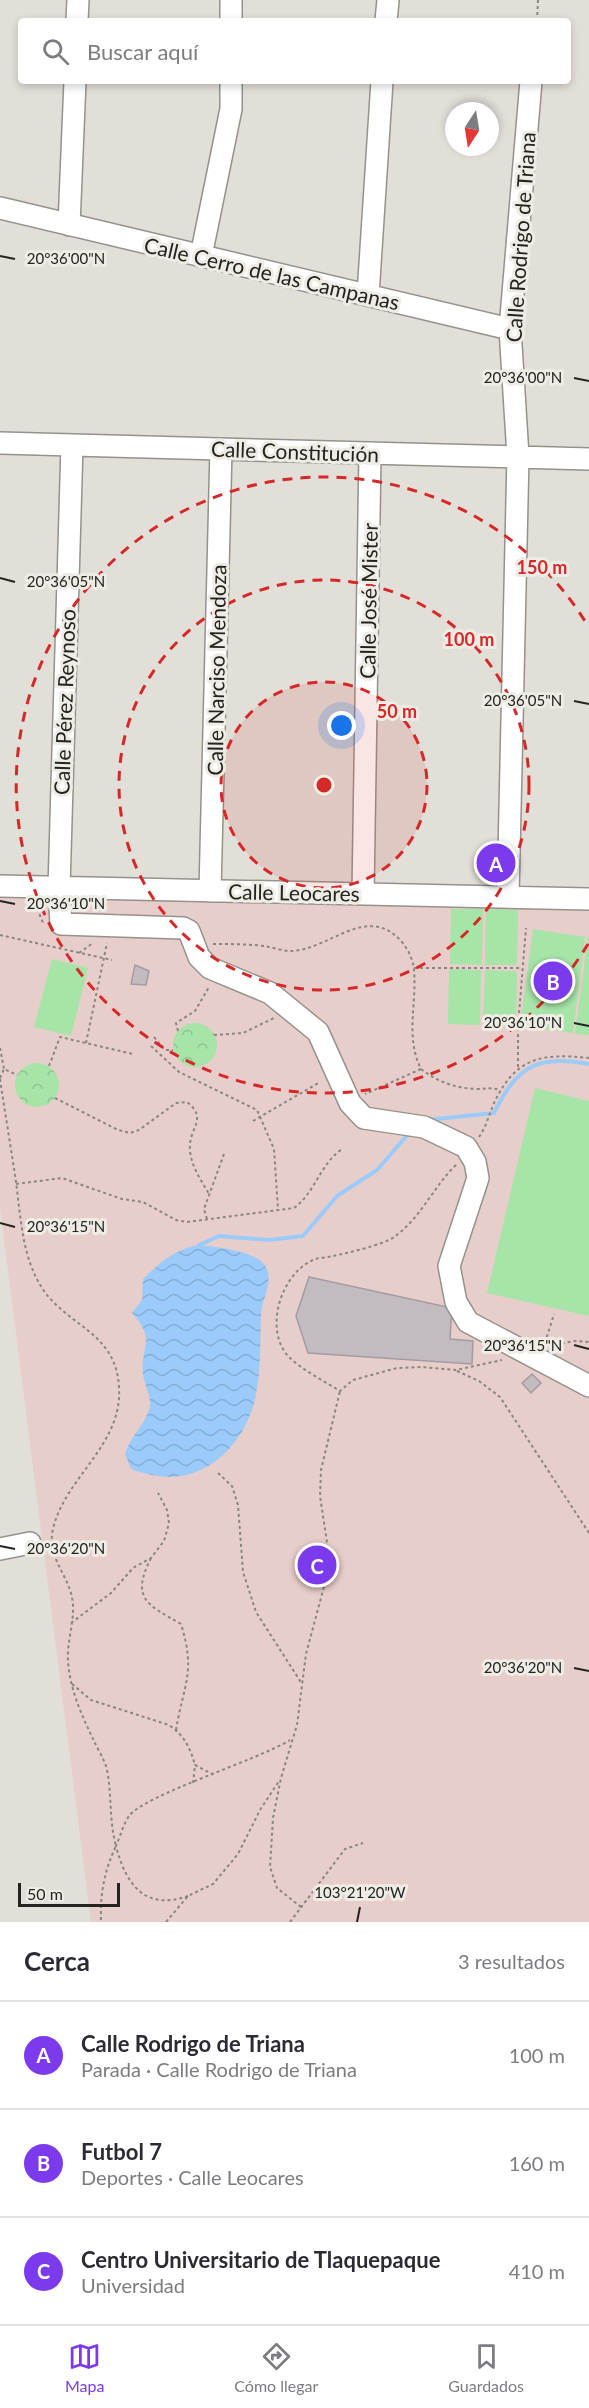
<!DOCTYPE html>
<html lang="es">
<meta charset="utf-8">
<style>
body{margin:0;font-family:Lato,sans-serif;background:#f2f2f3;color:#2b2b33}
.compass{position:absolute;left:445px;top:102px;width:54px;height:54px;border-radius:50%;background:#fff;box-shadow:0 3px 9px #0003;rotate:192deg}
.scale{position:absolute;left:18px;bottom:15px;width:102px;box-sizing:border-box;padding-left:6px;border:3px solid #242320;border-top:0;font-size:16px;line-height:21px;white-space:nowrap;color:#242320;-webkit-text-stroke:4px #eeece4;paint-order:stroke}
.you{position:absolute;left:342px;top:726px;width:21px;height:21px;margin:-15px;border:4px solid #fff;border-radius:50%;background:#1a73e8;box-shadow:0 0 0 9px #1a73e833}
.badge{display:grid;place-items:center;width:39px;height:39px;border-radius:50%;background:#7c3aed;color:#fff;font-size:20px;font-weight:700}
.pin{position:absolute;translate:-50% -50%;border:3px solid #fff;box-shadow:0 2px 6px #0006}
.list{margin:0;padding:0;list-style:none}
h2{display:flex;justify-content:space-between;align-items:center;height:78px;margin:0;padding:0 24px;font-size:26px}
h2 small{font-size:20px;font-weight:400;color:#7c7c81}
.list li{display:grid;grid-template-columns:39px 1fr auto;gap:18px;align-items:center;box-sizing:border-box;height:108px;padding:0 24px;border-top:2px solid #e1e1e2}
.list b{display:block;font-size:22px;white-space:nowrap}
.list p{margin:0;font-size:20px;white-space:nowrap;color:#7c7c81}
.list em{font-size:20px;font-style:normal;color:#7c7c81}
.icon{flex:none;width:33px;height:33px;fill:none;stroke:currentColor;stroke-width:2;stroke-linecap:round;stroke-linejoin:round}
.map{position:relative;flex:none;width:589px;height:1922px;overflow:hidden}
.search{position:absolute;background:#fff;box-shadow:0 3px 9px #0003;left:18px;right:18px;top:18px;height:66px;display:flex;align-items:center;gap:15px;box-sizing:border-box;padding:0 21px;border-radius:6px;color:#7c7c81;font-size:22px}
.sheet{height:402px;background:#fff}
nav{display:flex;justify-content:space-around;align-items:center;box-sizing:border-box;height:84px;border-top:2px solid #e1e1e2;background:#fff;font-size:16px;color:#7c7c81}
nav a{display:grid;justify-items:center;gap:3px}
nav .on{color:#7c3aed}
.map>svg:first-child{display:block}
.education{fill:#e8ceca}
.park{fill:url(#park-crowns)}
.pitch{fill:#a6e4a8}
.water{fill:url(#water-waves)}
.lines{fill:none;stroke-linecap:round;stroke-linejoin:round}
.stream{stroke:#9bcbfb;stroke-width:4}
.building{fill:#c2bcc1;stroke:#a29ca2;stroke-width:1.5}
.minor-casing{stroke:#94928b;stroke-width:24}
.path{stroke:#888681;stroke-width:2;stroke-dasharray:3 3;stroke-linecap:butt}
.minor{stroke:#fff;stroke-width:21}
.ticks{fill:none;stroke:#242320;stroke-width:2}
.ring{fill:none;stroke:#d62828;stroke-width:3;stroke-dasharray:10 8}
.labels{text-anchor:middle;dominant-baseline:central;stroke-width:6;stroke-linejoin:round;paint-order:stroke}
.street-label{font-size:21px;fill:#242320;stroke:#eeece4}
.ticks-label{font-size:15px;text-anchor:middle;fill:#242320;stroke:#eeece4;stroke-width:6;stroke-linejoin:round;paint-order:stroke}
.centre{fill:#d62828;stroke:#eeece4;stroke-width:3}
.ring-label{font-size:18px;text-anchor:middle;font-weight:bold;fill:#d62828;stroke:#eeece4;stroke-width:6;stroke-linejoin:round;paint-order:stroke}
</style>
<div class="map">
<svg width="589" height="1922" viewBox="0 0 589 1922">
<defs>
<pattern id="park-crowns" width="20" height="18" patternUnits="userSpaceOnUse" patternTransform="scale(1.5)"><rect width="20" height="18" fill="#a6e4a8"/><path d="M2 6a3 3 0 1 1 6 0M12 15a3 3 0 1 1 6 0" fill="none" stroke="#8fc390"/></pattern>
<pattern id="water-waves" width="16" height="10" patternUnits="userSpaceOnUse" patternTransform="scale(1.5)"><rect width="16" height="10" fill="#9bcbfb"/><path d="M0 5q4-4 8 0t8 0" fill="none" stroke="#85aed7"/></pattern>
</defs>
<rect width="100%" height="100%" fill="#e1dfd7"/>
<path class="education" d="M0,894L589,906V1922H91L0,1208Z"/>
<path class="park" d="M173 1045a22 22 0 1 1 44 0a22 22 0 1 1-44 0Z
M15 1085a22 22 0 1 1 44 0a22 22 0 1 1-44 0Z"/>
<path class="pitch" d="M451,909H483L482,965L450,964Z
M486,909L518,910L517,965H485Z
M533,929L585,937L573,1033L520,1026Z
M588,937H589V1035L575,1034Z
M52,959L88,968L71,1036L34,1027Z
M449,969L481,970L480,1025L448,1024Z
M485,970L517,971L516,1026L483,1025Z
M535,1088L589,1101V1316L487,1293Z"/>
<path class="water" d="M199,1245C216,1247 258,1251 266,1267C274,1283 261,1300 261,1316C260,1342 261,1369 256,1394C248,1440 208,1484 158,1476C149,1475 140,1472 131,1469L125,1454C130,1437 143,1427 149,1410C153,1399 144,1385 143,1374C140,1347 157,1340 132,1313L142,1300L143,1279C159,1263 177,1248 199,1245Z"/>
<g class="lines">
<path class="stream" d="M427,1120L494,1113C517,1067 536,1054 589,1064
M199,1245L219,1236L269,1240L303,1236L337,1196L377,1170L410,1132"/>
</g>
<path class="building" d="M135,965L149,971L146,985L131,984Z
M309,1277L452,1308L450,1339L473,1341L472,1364L308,1353L296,1316Z
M532,1374L541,1383L531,1393L522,1383Z"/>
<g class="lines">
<g class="minor-casing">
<path id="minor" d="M77,21L78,0
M231,21V0
M386,21L388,0
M0,208L510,329
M69,225L75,81
M201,256L231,109V81
M368,295L382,81
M0,443L589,459
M72,445L59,888L61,924L183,928L189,931L199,957L210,968L270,993L318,1032L350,1103L364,1118L424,1127L466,1147L475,1162L478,1178L449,1266L456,1302L468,1322L589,1386
M0,886L589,899
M210,891L221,449
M363,894L370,453
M508,897L518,456L510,329L531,81
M0,1549L30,1543"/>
</g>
<path class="path" d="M537,21L538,0
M35,903L43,923
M0,935L112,960
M213,944C230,944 247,944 264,946C272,947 282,951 291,951C329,950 367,903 401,941C408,949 413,959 414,970C417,1004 405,1037 421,1069L365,1094
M79,953L93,943
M414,968H522
M178,1031L176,1023L195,1011L209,987
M214,1035L243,1033L274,1018
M154,1037L165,1050H173
M86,1043L107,943
M151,1046L179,1072L257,1110L274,1149L278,1209
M0,1048L4,1069
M49,1066L60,1037L133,1054
M518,1067V1026L526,928
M421,1069C438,1082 455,1088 476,1089C485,1089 491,1087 500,1090
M0,1078L4,1069L17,1075
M0,1079C5,1113 11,1148 16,1182C21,1219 22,1259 44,1291C70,1327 116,1333 119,1387C123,1445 65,1477 53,1529C46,1560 71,1575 73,1605C74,1623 67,1642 68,1659C69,1688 82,1716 94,1741C98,1750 105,1760 107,1770C112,1795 109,1821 116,1846C104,1871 100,1895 101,1922
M55,1098L118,1130L130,1133L139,1130L176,1103L187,1102C209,1119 188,1128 190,1150C191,1166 201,1180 209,1194
M253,1121L320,1082
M479,1137C486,1127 489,1115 494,1103C516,1057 541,1053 589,1058
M456,1165C433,1187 421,1218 394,1237C383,1245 347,1253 333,1256C326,1258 318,1257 311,1261C280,1276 263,1332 290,1358C304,1371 324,1381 340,1391L353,1380L397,1368L422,1367L456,1370L502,1360
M16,1184L62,1178L122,1199L143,1202L176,1220L187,1222L294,1208C315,1193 320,1164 342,1149
M207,1219L204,1209L224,1154
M545,1343L554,1314
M550,1346L574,1341L589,1342
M457,1371L479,1381L500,1397L589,1533
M218,1473L232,1486L238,1505L243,1572L256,1612L302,1684
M151,1558C130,1599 148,1605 181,1624C196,1673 184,1682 176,1730
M71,1623L111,1593L133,1568L151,1558L164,1541L169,1523L167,1510L158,1493
M72,1684L91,1700L169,1725C185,1736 190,1748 195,1765
M193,1783L195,1765L214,1775
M188,1896C145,1911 126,1885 116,1846C120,1837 123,1825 129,1816C144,1795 258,1760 290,1740
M301,1907L277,1888L270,1867L273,1818L281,1778L297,1725L306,1654L326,1579L328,1549L320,1496L321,1470L340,1391
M166,1922L188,1896L213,1884L238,1854L260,1810L279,1781
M290,1922L345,1849L363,1843"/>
<use href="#minor" class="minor"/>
</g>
<path class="ticks" d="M0,256L15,259M574,378L589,381M0,578L15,582M574,701L589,704M0,901L15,904M574,1023L589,1026M0,1223L15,1227M574,1345L589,1349M0,1546L15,1549M574,1668L589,1671M357,1922L360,1907"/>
<circle cx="324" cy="785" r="103" fill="#d62828" fill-opacity=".12"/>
<g class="ring">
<circle cx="324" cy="785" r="103"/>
<circle cx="324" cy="785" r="205"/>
<path d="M588 944A308 308 0 1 1 588 626"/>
</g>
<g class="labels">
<g class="street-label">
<text transform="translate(520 237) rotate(-86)">Calle Rodrigo de Triana</text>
<text transform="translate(272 273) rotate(13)">Calle Cerro de las Campanas</text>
<text transform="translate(295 451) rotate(2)">Calle Constitución</text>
<text transform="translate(368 601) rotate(-89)">Calle José Mister</text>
<text transform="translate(216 670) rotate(-89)">Calle Narciso Mendoza</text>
<text transform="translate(64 702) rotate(-88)">Calle Pérez Reynoso</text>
<text transform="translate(294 892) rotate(1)">Calle Leocares</text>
</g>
</g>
<g class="ticks-label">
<text x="66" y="264">20°36'00"N</text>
<text x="523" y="383">20°36'00"N</text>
<text x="66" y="587">20°36'05"N</text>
<text x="523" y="706">20°36'05"N</text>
<text x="66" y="909">20°36'10"N</text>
<text x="523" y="1028">20°36'10"N</text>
<text x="66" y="1232">20°36'15"N</text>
<text x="523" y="1351">20°36'15"N</text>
<text x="66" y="1554">20°36'20"N</text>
<text x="523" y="1673">20°36'20"N</text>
<text x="360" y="1898">103°21'20"W</text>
</g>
<circle cx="324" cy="785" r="9" class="centre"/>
<g class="ring-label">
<text x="542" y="574">150 m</text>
<text x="469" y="646">100 m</text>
<text x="397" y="718">50 m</text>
</g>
</svg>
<svg class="compass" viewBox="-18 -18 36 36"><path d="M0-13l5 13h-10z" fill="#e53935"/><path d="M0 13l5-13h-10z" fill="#7c7c81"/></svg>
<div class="scale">50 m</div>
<div class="you"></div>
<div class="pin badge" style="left:496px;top:863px">A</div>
<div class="pin badge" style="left:553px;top:981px">B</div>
<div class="pin badge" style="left:317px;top:1565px">C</div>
<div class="search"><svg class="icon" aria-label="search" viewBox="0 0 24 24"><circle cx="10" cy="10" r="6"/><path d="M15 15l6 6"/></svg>Buscar aquí</div>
</div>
<section class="sheet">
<h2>Cerca<small>3 resultados</small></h2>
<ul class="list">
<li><span class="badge">A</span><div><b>Calle Rodrigo de Triana</b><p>Parada · Calle Rodrigo de Triana</p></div><em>100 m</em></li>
<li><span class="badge">B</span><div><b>Futbol 7</b><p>Deportes · Calle Leocares</p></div><em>160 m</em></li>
<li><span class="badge">C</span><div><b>Centro Universitario de Tlaquepaque</b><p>Universidad</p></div><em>410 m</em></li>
</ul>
</section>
<nav>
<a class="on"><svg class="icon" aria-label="map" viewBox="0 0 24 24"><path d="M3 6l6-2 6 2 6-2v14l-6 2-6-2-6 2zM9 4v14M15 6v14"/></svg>Mapa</a>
<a><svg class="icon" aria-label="directions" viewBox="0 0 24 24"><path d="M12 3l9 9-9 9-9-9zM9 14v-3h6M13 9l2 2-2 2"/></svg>Cómo llegar</a>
<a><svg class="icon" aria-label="saved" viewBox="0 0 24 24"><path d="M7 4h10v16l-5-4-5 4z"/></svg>Guardados</a>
</nav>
